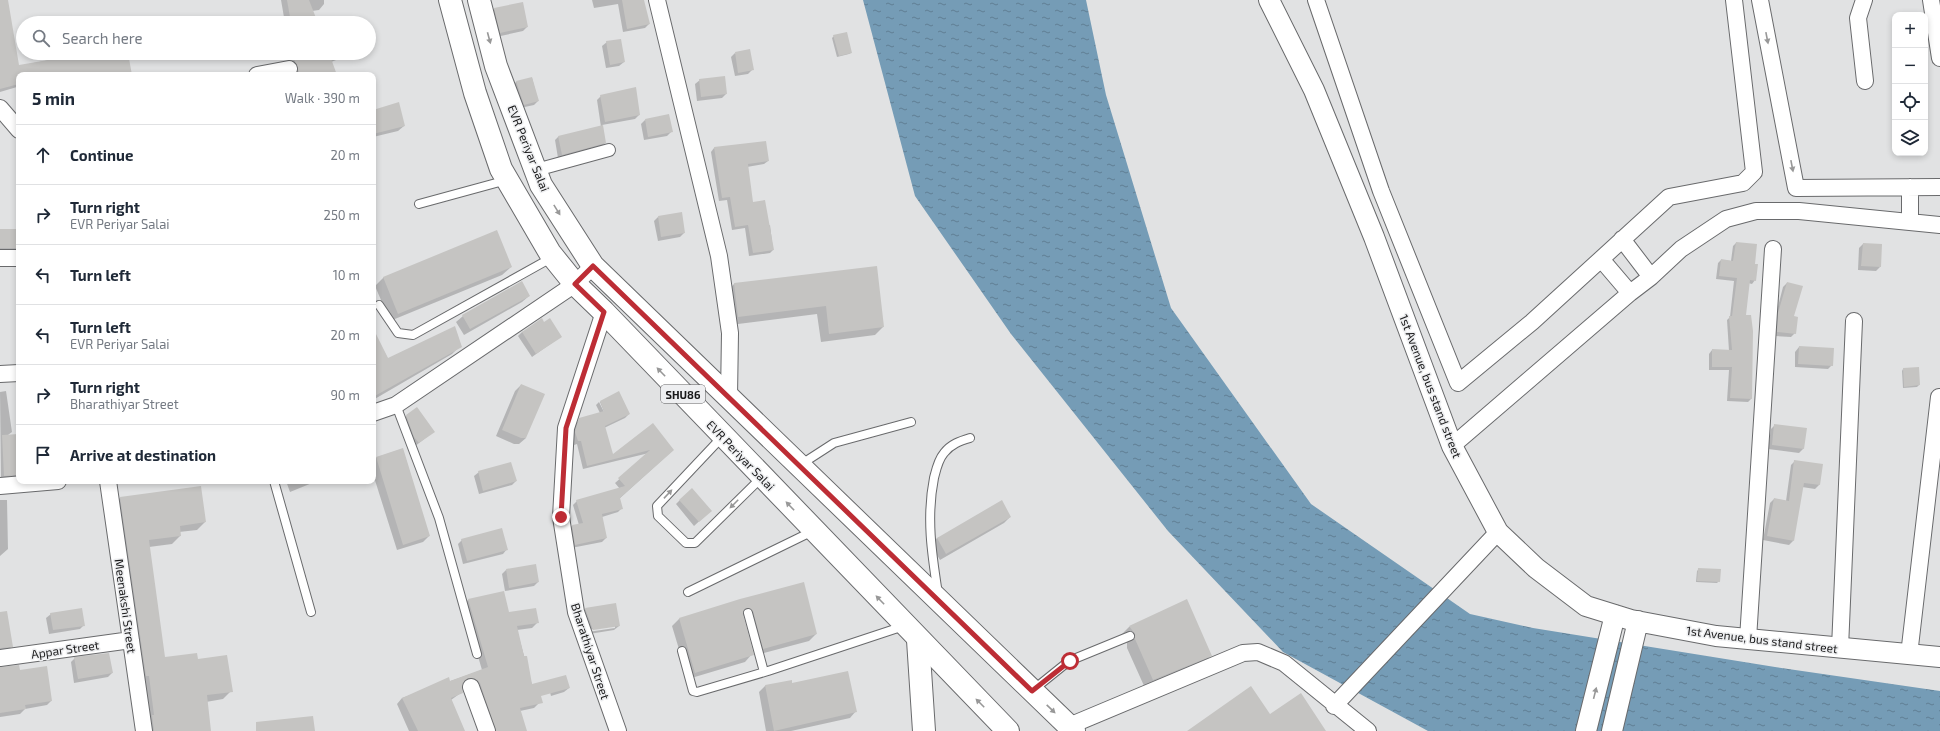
<!DOCTYPE html>
<meta charset="utf-8">
<style>
body{margin:0;font-family:"Exo 2",sans-serif;background:#f6f6f7;color:#1f2937}
.controls{position:absolute;right:12px;top:12px;display:grid;overflow:hidden;border-radius:8px;box-shadow:0 2px 6px #0003}
.controls button{width:36px;height:36px;display:grid;place-items:center;padding:0;border:0;border-bottom:1px solid #e0e1e3;background:#fff;color:#1f2937;font:20px sans-serif}
.stop{position:absolute;width:12px;height:12px;margin:-9px;border:3px solid #bd2d35;border-radius:50%;background:#fff}
.stop.end{background:#bd2d35;border-color:#fff;box-shadow:0 1px 4px #0008}
.list{margin:0;padding:0;list-style:none}
h2{display:flex;justify-content:space-between;align-items:center;height:52px;margin:0;padding:0 16px;font-size:17px}
h2 small{font-size:13px;font-weight:400;color:#747a83}
.list li{display:grid;grid-template-columns:26px 1fr auto;gap:12px;align-items:center;box-sizing:border-box;height:60px;padding:0 16px;border-top:1px solid #e0e1e3}
.list b{display:block;font-size:15px;white-space:nowrap}
.list p{margin:0;font-size:13px;white-space:nowrap;color:#747a83}
.list em{font-size:13px;font-style:normal;color:#747a83}
.icon{flex:none;width:22px;height:22px;fill:none;stroke:currentColor;stroke-width:2;stroke-linecap:round;stroke-linejoin:round}
.map{position:relative;flex:none;width:1940px;height:731px;overflow:hidden}
.search{position:absolute;background:#fff;box-shadow:0 2px 6px #0003;left:16px;top:16px;width:360px;height:44px;display:flex;align-items:center;gap:10px;box-sizing:border-box;padding:0 14px;border-radius:22px;color:#747a83;font-size:15px}
.panel{position:absolute;background:#fff;box-shadow:0 2px 6px #0003;left:16px;top:72px;width:360px;height:412px;border-radius:8px}
.map>svg:first-child{display:block}
.water{fill:url(#water-ripples)}
.shadow{fill:#0003}
.building{fill:#c5c4c2}
.lines{fill:none;stroke-linecap:round;stroke-linejoin:round}
.service-casing{stroke:#696a6c;stroke-width:10}
.pedestrian-casing{stroke:#696a6c;stroke-width:14}
.minor-casing{stroke:#696a6c;stroke-width:18}
.tertiary-casing{stroke:#696a6c;stroke-width:22}
.secondary-casing{stroke:#696a6c;stroke-width:24}
.primary-casing{stroke:#696a6c;stroke-width:24}
.service{stroke:#fff;stroke-width:8}
.pedestrian{stroke:#fff;stroke-width:12}
.minor{stroke:#fff;stroke-width:16}
.tertiary{stroke:#fff;stroke-width:20}
.secondary{stroke:#fff;stroke-width:22}
.primary{stroke:#fff;stroke-width:22}
.oneway{fill:#989898}
.route{stroke:#bd2d35;stroke-width:5}
.labels{text-anchor:middle;dominant-baseline:central;stroke-width:3;stroke-linejoin:round;paint-order:stroke}
.shield{fill:#eeeff1;stroke:#59595a;stroke-width:1}
.shield-label{font-size:11px;font-weight:bold;fill:#19191a}
.street-label{font-size:12px;fill:#19191a;stroke:#eeeff1}
</style>
<div class="map">
<svg width="1940" height="731" viewBox="0 0 1940 731">
<defs>
<pattern id="water-ripples" width="26" height="14" patternUnits="userSpaceOnUse"><rect width="26" height="14" fill="#759cb6"/><path d="M2 4q2-2 4 0t4 0M15 11q2-2 4 0t4 0" fill="none" stroke="#5f7e93"/></pattern>
</defs>
<rect width="100%" height="100%" fill="#e1e2e3"/>
<path class="water" d="M863,0H1086L1106,95L1171,308L1311,504L1470,614L1533,628L1775,667L1940,691V731H1428L1283,652L1168,531L1011,334L915,196Z"/>
<path class="shadow" d="M0,0H7L18,66L50,60L54,56L71,53H127L131,75H19V99L17,87L0,92Z
M281,0H324V4L319,10L312,11L317,23H285Z
M592,0H643L649,24L645,28L623,32L618,4L594,8Z
M494,9L527,27L523,31L496,37L490,13Z
M834,36L851,53L849,54L837,57L832,38Z
M607,42L624,62L619,66L606,68L602,46Z
M285,53H354L331,62L336,75H293Z
M735,53L752,70L748,74L735,76L731,57Z
M532,78L538,101L534,105L520,108L512,86L516,82Z
M700,80L726,94L722,98L697,101L695,84Z
M601,96L639,115L635,119L602,125L605,143L602,146L558,158L555,140L558,137L601,127L597,100Z
M373,111L404,126L398,131L373,137Z
M645,120L672,131L667,136L644,140L641,124Z
M714,148L768,161L764,164L747,167L752,203L768,226L770,225L773,250L770,253L749,256L745,228L732,230L727,200L719,201L711,152Z
M658,217L684,233L680,237L658,241L654,221Z
M19,230V253L0,252V231Z
M1736,243L1753,265L1755,280L1752,284L1748,283L1745,316L1752,331L1751,399L1748,402L1727,401L1729,370H1709V354L1712,350L1729,351L1727,320L1730,317L1734,281L1716,279L1718,263L1721,260L1731,261L1733,246Z
M1863,244L1880,267L1876,271L1858,270L1859,248Z
M511,267L502,275L390,321L375,286L384,277Z
M876,267L883,327L875,335L821,342L817,314L730,325L726,293L734,284Z
M1787,283L1795,333L1791,337L1774,336L1775,318L1783,287Z
M529,296L522,302L464,335L456,322L463,316Z
M544,323L560,337L532,357L518,336L522,332Z
M373,330L388,359L460,346L452,354L373,400Z
M1799,347L1832,365L1828,369L1795,367V352Z
M1903,369L1919,385L1917,387L1903,388L1902,371Z
M521,385L526,438L519,444H514L496,436L515,391Z
M6,391L12,432L8,435H19V478L1,480L0,392Z
M618,393L629,414L625,418L604,428L612,456L653,425L673,450L619,499L622,508L618,512L602,517L606,538L602,542L571,548L568,530L572,526L579,525L573,505L577,501L620,489L615,483L649,453L583,469L577,444L574,445L572,437L576,423L580,419L600,413L596,405L599,402L606,416L600,402Z
M406,416L433,432L414,447L402,420Z
M1775,425L1806,429L1803,449L1799,453L1768,449L1771,429Z
M403,450L429,536L423,542L397,550L373,474V461L376,458Z
M1795,461L1822,465L1819,485L1815,489L1802,487L1793,541L1789,545L1763,540L1770,503L1774,499L1786,501L1791,465Z
M479,472L516,481L512,485L479,494L474,476Z
M286,481H317L290,492Z
M120,498L205,522L197,530L179,532L180,536L172,544L149,547L164,659L197,660L231,691L223,699L206,702L210,731H145L112,506Z
M0,500H7L8,549L0,556Z
M680,500L706,515L694,526L676,504Z
M1010,517L1004,523L940,560L931,545L937,538Z
M462,540L507,549L503,554L463,564L458,544Z
M1699,569L1719,581L1717,583L1696,582L1697,571Z
M506,570L538,582L534,586L505,591L502,574Z
M468,600L538,622L532,628L517,630L532,685L539,703L534,708L520,711L526,731H490L468,683H462V692L451,700L464,731H409L397,704L402,698L482,670L463,605Z
M741,600L816,634L809,641L756,655L746,619L742,614L752,654L745,662L688,679L672,626L679,619Z
M1186,601L1211,655L1203,664L1145,688L1127,648V642L1121,635L1129,627Z
M585,609L619,626L614,630L589,634L588,632L615,628V626L587,630L581,613Z
M51,614L84,625L80,629L49,634L46,618Z
M0,617L12,646L7,651L0,653Z
M75,658L112,673L108,677L74,683L71,662Z
M0,668L19,671L51,701L47,705L25,709L20,714L0,717Z
M548,684L569,688L564,692L551,696Z
M791,684L856,711L850,718L791,731H766L759,692L765,686Z"/>
<path class="building" d="M0,0H8L19,65L54,59V55L66,53H128L132,75H19V84L0,89Z
M287,0H309L318,23H291Z
M622,0H644L650,24L627,29Z
M523,2L528,27L500,33L494,8Z
M847,32L852,53L839,56L833,35Z
M621,39L625,62L610,65L606,41Z
M750,49L754,70L738,73L735,52Z
M292,53H329L337,75H300Z
M725,76L727,94L701,97L699,79Z
M532,77L539,101L524,105L516,81Z
M636,87L640,115L605,122L600,95Z
M399,102L405,126L373,134V110Z
M669,114L673,132L648,137L645,119Z
M603,125L606,143L562,155L558,136Z
M766,141L769,161L748,164L753,202L765,200L774,250L753,253L748,225L735,227L730,197L722,198L714,147Z
M682,212L685,233L661,237L658,216Z
M0,229H19V248H0Z
M497,230L512,267L398,314L383,277Z
M1736,242L1757,244L1755,264H1758L1756,281L1750,280L1746,315H1751L1753,331L1752,399L1730,398L1732,367H1712V349L1732,350L1729,316H1732L1737,278L1719,276L1721,259L1733,261Z
M1863,243L1882,244L1881,267L1861,266Z
M877,266L884,327L829,334L826,306L738,317L734,283Z
M522,281L530,296L470,329L462,315Z
M1787,282L1803,286L1794,316L1798,317L1796,334L1777,332L1778,313Z
M542,318L544,322L550,318L562,337L536,354L522,332Z
M455,326L462,347L373,397V328L388,358Z
M1799,346L1834,348L1833,366L1798,364Z
M1919,367L1920,385L1904,387L1903,368Z
M521,384L545,394L526,438H521L502,430Z
M619,391L630,414L605,426L613,454L653,423L674,450L620,498L623,509L602,514L607,538L575,545L572,525L583,523L576,500L625,486L618,478L650,450L587,466L581,441H578L575,432L579,418L604,411L600,401Z
M417,407L435,432L419,443L414,437L406,415Z
M1774,424L1807,428L1804,449L1772,445Z
M19,434V475L4,476L2,435Z
M403,448L430,536L403,545L376,457Z
M1794,460L1823,464L1820,485L1804,483L1794,541L1767,536L1774,498L1789,501Z
M511,462L517,481L483,491L478,471Z
M201,486L206,522L180,526L181,536L149,540L165,657L197,653L198,659L227,655L233,692L207,695L211,731H154L152,715H154L149,676H146L120,497Z
M692,488L712,511L699,522L679,500Z
M1002,500L1011,517L946,554L937,538Z
M502,528L508,550L467,561L461,539Z
M536,564L539,582L509,588L506,569Z
M1698,568L1721,569L1720,582L1697,581Z
M804,582L817,634L763,649L753,611L750,608H746L743,611V614L754,655L695,673L679,618L740,599Z
M504,591L509,612L536,608L539,623L517,626L524,656H527L532,684L566,675L570,688L541,696L543,703L520,708L527,731H496L480,683L477,680L468,678L462,685L463,693L451,698L465,731H418L402,698L449,677L450,681L488,667L468,599Z
M1187,599L1212,656L1153,680L1135,639V634L1129,626Z
M616,603L620,626L593,630L585,608Z
M82,608L85,626L53,630L50,613Z
M7,611L13,647L0,648V612Z
M109,653L113,673L78,679L74,657Z
M19,665L20,670L47,666L52,701L25,705L26,709L0,713V667Z
M848,671L857,712L774,731L765,685L792,680V683Z
M1251,686L1270,714L1301,693L1326,731H1187Z
M313,716L315,731H256V722Z"/>
<g class="lines">
<g class="service-casing">
<path id="service" d="M419,204L507,180
M379,305L398,333L413,335L553,257
M396,405L439,518L477,654
M723,436L657,506L658,516L686,543H695L762,477
M800,465L834,443L911,422
M274,481L311,612
M688,592L813,531
M938,594C932,555 926,518 934,478C936,470 938,460 944,453C951,444 960,441 970,438
M748,613L764,672
M682,651L693,691L697,692L768,671L904,626
M1033,690L1069,661L1130,636"/>
</g>
<g class="pedestrian-casing">
<path id="pedestrian" d="M536,170L609,150"/>
</g>
<g class="minor-casing">
<path id="minor" d="M657,0L719,256L730,333L729,396
M1316,0L1381,191L1458,383L1532,322L1669,197L1743,183L1754,172L1734,0
M1760,0L1796,188L1940,187
M1864,0L1858,18L1865,81
M1931,0L1940,58
M257,75L289,69
M0,108L19,130
M1910,187V222
M1622,239L1651,277
M0,258H19
M1601,259L1630,293
M604,312L566,428L561,517L576,612L618,731
M0,374L19,373
M373,413L396,405L575,284L593,266
M1452,446L1630,293L1651,277L1681,249L1726,219L1756,211H1799L1940,225
M108,481L144,731
M0,486L58,481
M1748,639L1773,249
M1840,648L1854,321
M1909,655L1939,397
M0,658L131,640
M471,687L487,731
M1334,706L1498,532
M1069,726L1243,653L1258,652L1284,663L1368,731"/>
</g>
<g class="tertiary-casing">
<path id="tertiary" d="M1269,0L1314,90L1374,237L1452,446L1498,532L1536,568L1586,606L1631,620L1716,636L1940,657
M1586,731L1615,615
M1612,731L1638,621"/>
</g>
<g class="secondary-casing">
<path id="secondary" d="M918,640L924,731"/>
</g>
<g class="primary-casing">
<path id="primary" d="M450,0L475,93L501,169L550,253L575,284L604,312L1008,731
M479,0L496,66L541,185L593,266L1074,731"/>
</g>
<use href="#service" class="service"/>
<use href="#pedestrian" class="pedestrian"/>
<use href="#minor" class="minor"/>
<use href="#tertiary" class="tertiary"/>
<use href="#secondary" class="secondary"/>
<use href="#primary" class="primary"/>
</g>
<defs><path id="oneway-solid" d="M-6-.8H1V-3.2L6.5 0L1 3.2V.8H-6Z"/></defs>
<g class="oneway">
<use href="#oneway-solid" transform="translate(489 38) rotate(75)"/>
<use href="#oneway-solid" transform="translate(1767 38) rotate(79)"/>
<use href="#oneway-solid" transform="translate(1792 166) rotate(79)"/>
<use href="#oneway-solid" transform="translate(557 210) rotate(58)"/>
<use href="#oneway-solid" transform="translate(661 372) rotate(-134)"/>
<use href="#oneway-solid" transform="translate(668 494) rotate(-47)"/>
<use href="#oneway-solid" transform="translate(734 504) rotate(135)"/>
<use href="#oneway-solid" transform="translate(790 506) rotate(-134)"/>
<use href="#oneway-solid" transform="translate(880 600) rotate(-134)"/>
<use href="#oneway-solid" transform="translate(1595 693) rotate(-76)"/>
<use href="#oneway-solid" transform="translate(980 703) rotate(-135)"/>
<use href="#oneway-solid" transform="translate(1051 709) rotate(44)"/>
</g>
<g class="lines">
<path class="route" d="M561,517L566,428L604,312L575,284L593,266L1032,691L1070,661"/>
</g>
<g class="labels">
<rect class="shield" x="661" y="385" width="44" height="18" rx="3"/>
<g class="shield-label">
<text x="683" y="394">SHU86</text>
</g>
<g class="street-label">
<text transform="translate(529 148) rotate(68)">EVR Periyar Salai</text>
<text transform="translate(1431 386) rotate(69)">1st Avenue, bus stand street</text>
<text transform="translate(741 455) rotate(46)">EVR Periyar Salai</text>
<text transform="translate(126 606) rotate(82)">Meenakshi Street</text>
<text transform="translate(1762 639) rotate(7)">1st Avenue, bus stand street</text>
<text transform="translate(65 649) rotate(-8)">Appar Street</text>
<text transform="translate(591 651) rotate(72)">Bharathiyar Street</text>
</g>
</g>
</svg>
<div class="controls">
<button>+</button>
<button>−</button>
<button><svg class="icon" aria-label="locate" viewBox="0 0 24 24"><circle cx="12" cy="12" r="6"/><path d="M12 2v4M12 18v4M2 12h4M18 12h4"/></svg></button>
<button><svg class="icon" aria-label="layers" viewBox="0 0 24 24"><path d="M12 4l9 5-9 5-9-5zM3 14l9 5 9-5"/></svg></button>
</div>
<div class="stop" style="left:1070px;top:661px"></div>
<div class="stop end" style="left:561px;top:517px"></div>
<div class="search"><svg class="icon" aria-label="search" viewBox="0 0 24 24"><circle cx="10" cy="10" r="6"/><path d="M15 15l6 6"/></svg>Search here</div>
<section class="panel">
<h2>5 min<small>Walk · 390 m</small></h2>
<ul class="list">
<li><svg class="icon" aria-label="ahead" viewBox="0 0 24 24"><path d="M12 20V5M6 11l6-6 6 6"/></svg><div><b>Continue</b></div><em>20 m</em></li>
<li><svg class="icon" aria-label="right" viewBox="0 0 24 24"><path d="M7 20v-9h11M14 6l5 5-5 5"/></svg><div><b>Turn right</b><p>EVR Periyar Salai</p></div><em>250 m</em></li>
<li><svg class="icon" aria-label="left" viewBox="0 0 24 24"><path d="M17 20v-9H6M10 6l-5 5 5 5"/></svg><div><b>Turn left</b></div><em>10 m</em></li>
<li><svg class="icon" aria-label="left" viewBox="0 0 24 24"><path d="M17 20v-9H6M10 6l-5 5 5 5"/></svg><div><b>Turn left</b><p>EVR Periyar Salai</p></div><em>20 m</em></li>
<li><svg class="icon" aria-label="right" viewBox="0 0 24 24"><path d="M7 20v-9h11M14 6l5 5-5 5"/></svg><div><b>Turn right</b><p>Bharathiyar Street</p></div><em>90 m</em></li>
<li><svg class="icon" aria-label="arrive" viewBox="0 0 24 24"><path d="M6 21V4h12l-3 4 3 4H6"/></svg><div><b>Arrive at destination</b></div></li>
</ul>
</section>
</div>
